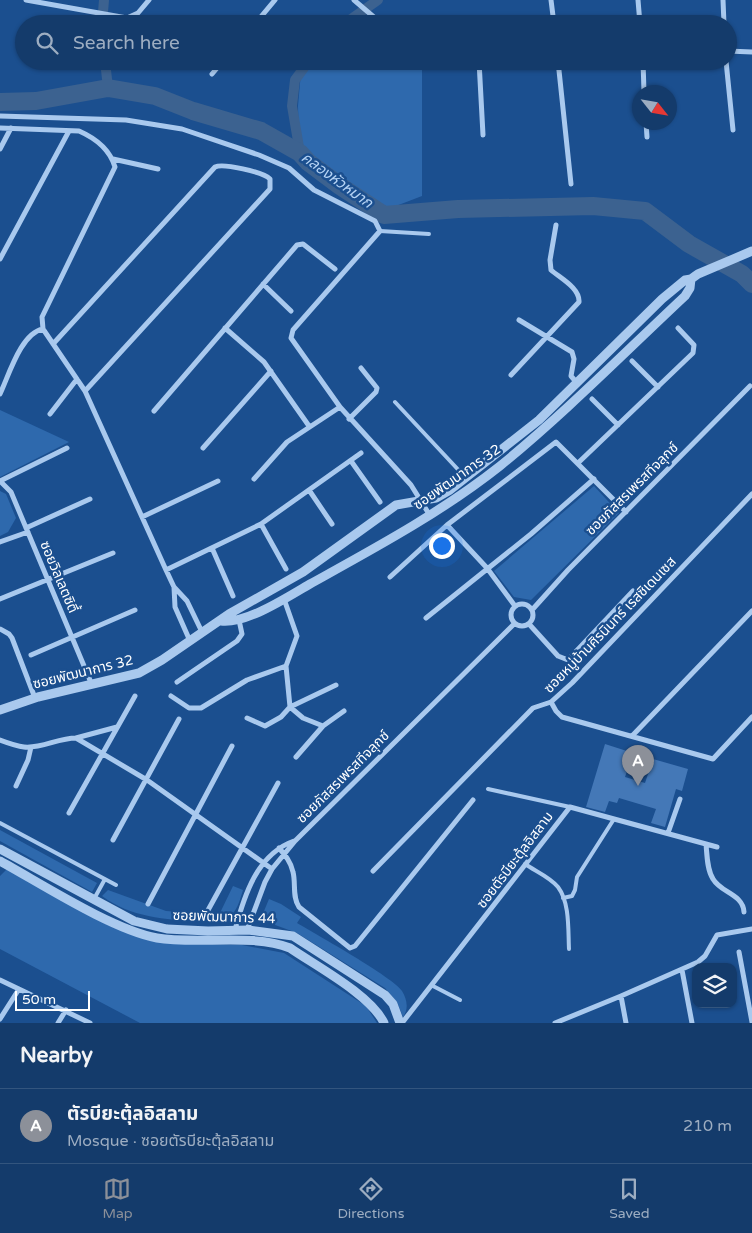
<!DOCTYPE html>
<meta charset="utf-8">
<style>
body{margin:0;font-family:"Varela Round","Noto Sans Thai",sans-serif;background:#214673;color:#f1f3f6}
.controls{position:absolute;right:15px;bottom:15px;display:grid;overflow:hidden;border-radius:10px;box-shadow:0 1px 4px #0004}
.controls button{width:45px;height:45px;display:grid;place-items:center;padding:0;border:0;border-bottom:1px solid #33557e;background:#143b6b;color:#f1f3f6;font:25px sans-serif}
.compass{position:absolute;left:632px;top:85px;width:45px;height:45px;border-radius:50%;background:#143b6b;box-shadow:0 1px 4px #0004;rotate:121deg}
.scale{position:absolute;left:15px;bottom:12px;width:75px;box-sizing:border-box;padding-left:5px;border:2px solid #fff;border-top:0;font-size:14px;line-height:18px;white-space:nowrap;color:#fff;-webkit-text-stroke:4px #1b4f8f;paint-order:stroke}
.you{position:absolute;left:441px;top:545px;width:18px;height:18px;margin:-12px;border:4px solid #fff;border-radius:50%;background:#1a73e8;box-shadow:0 0 0 8px #1a73e833}
.badge{display:grid;place-items:center;width:32px;height:32px;border-radius:50%;background:#8c9099;color:#fff;font-size:16px;font-weight:700}
.pin{position:absolute;translate:-50% -41px;filter:drop-shadow(0 1px 2px #0008)}
.pin::after{content:'';position:absolute;top:26px;width:18px;height:15px;background:inherit;clip-path:polygon(0 0,100% 0,50% 100%)}
.list{margin:0;padding:0;list-style:none}
h2{display:flex;justify-content:space-between;align-items:center;height:65px;margin:0;padding:0 20px;font-size:21px}
h2 small{font-size:16px;font-weight:400;color:#9dadc1}
.list li{display:grid;grid-template-columns:32px 1fr auto;gap:15px;align-items:center;box-sizing:border-box;height:75px;padding:0 20px;border-top:1px solid #33557e}
.list b{display:block;font-size:19px;white-space:nowrap}
.list p{margin:0;font-size:16px;white-space:nowrap;color:#9dadc1}
.list em{font-size:16px;font-style:normal;color:#9dadc1}
.icon{flex:none;width:28px;height:28px;fill:none;stroke:currentColor;stroke-width:2;stroke-linecap:round;stroke-linejoin:round}
.map{position:relative;flex:none;width:752px;height:1023px;overflow:hidden}
.search{position:absolute;background:#143b6b;box-shadow:0 1px 4px #0004;left:15px;right:15px;top:15px;height:55px;display:flex;align-items:center;gap:12px;box-sizing:border-box;padding:0 18px;border-radius:28px;color:#9dadc1;font-size:19px}
.sheet{height:140px;background:#143b6b}
nav{display:flex;justify-content:space-around;align-items:center;box-sizing:border-box;height:70px;border-top:1px solid #33557e;background:#143b6b;font-size:14px;color:#9dadc1}
nav a{display:grid;justify-items:center;gap:2px}
nav .on{color:#8c9099}
.map>svg:first-child{display:block}
.green{fill:#2e69ad}
.lines{fill:none;stroke-linecap:round;stroke-linejoin:round}
.canal{stroke:#3c6290;stroke-width:10}
.river{stroke:#3c6290;stroke-width:18}
.building{fill:#4478b7}
.service{stroke:#a9c9ee;stroke-width:4}
.minor{stroke:#a9c9ee;stroke-width:5}
.tertiary{stroke:#a9c9ee;stroke-width:9}
.labels{text-anchor:middle;dominant-baseline:central;stroke-width:5;stroke-linejoin:round;paint-order:stroke}
.street-label{font-size:14px;fill:#fff;stroke:#1b4f8f}
.water-label{font-size:15px;font-style:italic;fill:#b5d3f5;stroke:#1b4f8f}
</style>
<div class="map">
<svg width="752" height="1023" viewBox="0 0 752 1023">
<rect width="100%" height="100%" fill="#1b4f8f"/>
<path class="green" d="M361,12L376,24H349Z
M312,61H422V196L388,209L340,186L299,147L298,106L301,72Z
M0,410L69,442L0,477Z
M594,486L619,513L531,600L514,597L494,571Z
M0,491L6,494L16,518L8,532L0,536Z
M0,830L97,883L92,892L0,841Z
M7,869L139,937L188,944L242,945L284,953L366,1006L377,1023H140L0,949V876Z
M233,886L243,890C239,903 236,916 222,921C216,924 206,922 199,921C166,920 130,917 102,896L108,890L166,911L219,915Z
M269,899L281,904L301,917L297,923C317,935 393,977 402,991C407,999 409,1009 403,1017L397,1002L385,988L297,933L267,922L264,911Z"/>
<g class="lines">
<path class="canal" d="M102,24L104,0
M344,24L378,0
M105,61L108,88
M300,153L292,106L295,80L309,61"/>
<path class="river" d="M0,102L36,101L108,88L155,96L193,111L261,131L300,153L308,162L340,186L384,215L458,209L593,206L645,211L689,244L742,274L752,284"/>
</g>
<path class="building" d="M605,744L633,753L625,777L645,783L653,759L688,769L682,791L676,789L665,827L651,823L656,809L619,798L617,803L609,801L605,812L586,807Z"/>
<g class="lines">
<path class="service" d="M380,231L429,234
M395,402L465,477
M488,789L570,807
M0,823L116,885
M525,864C535,871 550,877 558,887C570,903 568,930 569,949
M563,898L572,896L575,890L577,877L614,819
M94,899L105,879
M433,986L460,1000"/>
<path class="minor" d="M26,0L127,18L138,13L149,0
M354,0L382,24
M551,0L554,24
M638,0L640,24
M723,0L724,24
M255,24L275,0
M728,51L752,52
M479,61L483,135
M558,61L571,184
M643,61L644,92
M726,61L733,130
M212,74L223,61
M0,116L126,120L182,129L259,155L289,168L314,190L375,221L380,231L293,330L291,338L340,407L411,485L429,514
M646,122L647,137
M0,128L79,131C95,138 110,150 115,167L42,317L43,329L85,391L166,570L174,587L187,601L202,632
M0,149L11,128
M113,159L158,169
M0,259L69,131
M263,284L291,311
M519,320L572,352L574,359L571,376L577,383
M225,328L264,362L309,426
M53,344L215,167C223,163 263,172 270,179V189L85,391
M632,361L658,387
M511,375L579,302C580,288 560,278 551,270L550,260L556,225
M0,394C9,375 21,333 43,329
M592,399L618,425
M154,411L297,245L303,244L335,269
M50,414L77,379
M349,419L376,392L377,388L361,368
M203,448L271,371
M351,461L380,502
M578,463L693,353L694,345L678,328
M254,479L287,442L340,407
M0,481L11,492L92,685
M0,481L67,448
M309,490L332,524
M142,517L218,481
M261,524L286,569
M447,525L487,568L515,606
M26,528L90,499
M0,542L28,532
M212,548L233,596
M166,570L261,524L361,453
M390,577L447,525L556,442L626,512
M174,587L175,607L190,641
M0,599L113,553
M511 615a11 11 0 1 1 22 0a11 11 0 1 1-22 0Z
M532,610L568,570L750,386
M426,618L531,534L594,479
M529,624L558,656L568,660L633,591
M0,629L9,634L12,638L35,698
M31,655L135,610
M286,666L290,707L303,718L323,726L344,711
M177,682L237,641L242,634L239,620
M171,696L189,708H201L247,680L286,666L297,636L284,599
M551,702L556,711L562,717L713,759L752,717
M247,718L265,726L281,717L290,707L336,685
M632,736L752,611
M76,738L117,727
M0,740C8,743 16,746 24,747C41,749 58,738 76,738L147,780L272,869
M296,757L323,726
M16,786L28,760L31,747
M69,813L135,696
M668,833L680,799
M113,840L179,719
M706,844C707,855 707,870 713,879C721,893 743,894 744,912
M279,848C285,855 291,862 293,872C296,883 292,897 299,907L350,948L355,946L473,800
M373,871L533,708L551,702L572,683L752,494
M148,904L232,746
M207,912L278,783
M235,930C244,896 257,854 294,841
M247,930L265,882L272,869L295,841L514,624
M739,952L752,1022
M682,970L692,1023
M0,980L90,1023
M621,996L698,962L705,956L717,935L752,929
M0,1019L19,989
M58,1023L66,1010
M402,1023L570,807L717,847
M555,1023L621,996L626,1023"/>
<path class="tertiary" d="M691,279L698,274L752,251
M0,710L38,697L139,673L162,660L229,614L303,572L396,505L436,498L450,490L539,420L662,299L685,280L691,279L690,288L685,296C624,353 565,413 500,466C442,512 375,548 310,584C287,597 247,624 221,621
M0,849L134,921L167,929L208,931L248,930L293,936L385,995L393,1004L400,1023
M0,861C42,884 111,929 157,938C197,945 253,933 290,948C316,966 371,995 384,1023"/>
</g>
<g class="labels">
<g class="street-label">
<text transform="translate(457 477) rotate(-35)">ซอยพัฒนาการ 32</text>
<text transform="translate(632 489) rotate(-45)">ซอยภัสสรเพรสทีจลุกซ์</text>
<text transform="translate(59 577) rotate(67)">ซอยวิลเลตซิตี้</text>
<text transform="translate(610 625) rotate(-46)">ซอยหมู่บ้านศิรนินทร์ เรสซิเดนเซส</text>
<text transform="translate(83 672) rotate(-14)">ซอยพัฒนาการ 32</text>
<text transform="translate(343 777) rotate(-45)">ซอยภัสสรเพรสทีจลุกซ์</text>
<text transform="translate(515 860) rotate(-53)">ซอยตัรบียะตุ้ลอิสลาม</text>
<text transform="translate(224 917) rotate(2)">ซอยพัฒนาการ 44</text>
</g>
<g class="water-label">
<text transform="translate(337 180) rotate(36)">คลองหัวหมาก</text>
</g>
</g>
</svg>
<div class="controls">
<button><svg class="icon" aria-label="layers" viewBox="0 0 24 24"><path d="M12 4l9 5-9 5-9-5zM3 14l9 5 9-5"/></svg></button>
</div>
<svg class="compass" viewBox="-18 -18 36 36"><path d="M0-13l5 13h-10z" fill="#e53935"/><path d="M0 13l5-13h-10z" fill="#9dadc1"/></svg>
<div class="scale">50 m</div>
<div class="you"></div>
<div class="pin badge" style="left:638px;top:786px">A</div>
<div class="search"><svg class="icon" aria-label="search" viewBox="0 0 24 24"><circle cx="10" cy="10" r="6"/><path d="M15 15l6 6"/></svg>Search here</div>
</div>
<section class="sheet">
<h2>Nearby<small></small></h2>
<ul class="list">
<li><span class="badge">A</span><div><b>ตัรบียะตุ้ลอิสลาม</b><p>Mosque · ซอยตัรบียะตุ้ลอิสลาม</p></div><em>210 m</em></li>
</ul>
</section>
<nav>
<a class="on"><svg class="icon" aria-label="map" viewBox="0 0 24 24"><path d="M3 6l6-2 6 2 6-2v14l-6 2-6-2-6 2zM9 4v14M15 6v14"/></svg>Map</a>
<a><svg class="icon" aria-label="directions" viewBox="0 0 24 24"><path d="M12 3l9 9-9 9-9-9zM9 14v-3h6M13 9l2 2-2 2"/></svg>Directions</a>
<a><svg class="icon" aria-label="saved" viewBox="0 0 24 24"><path d="M7 4h10v16l-5-4-5 4z"/></svg>Saved</a>
</nav>
